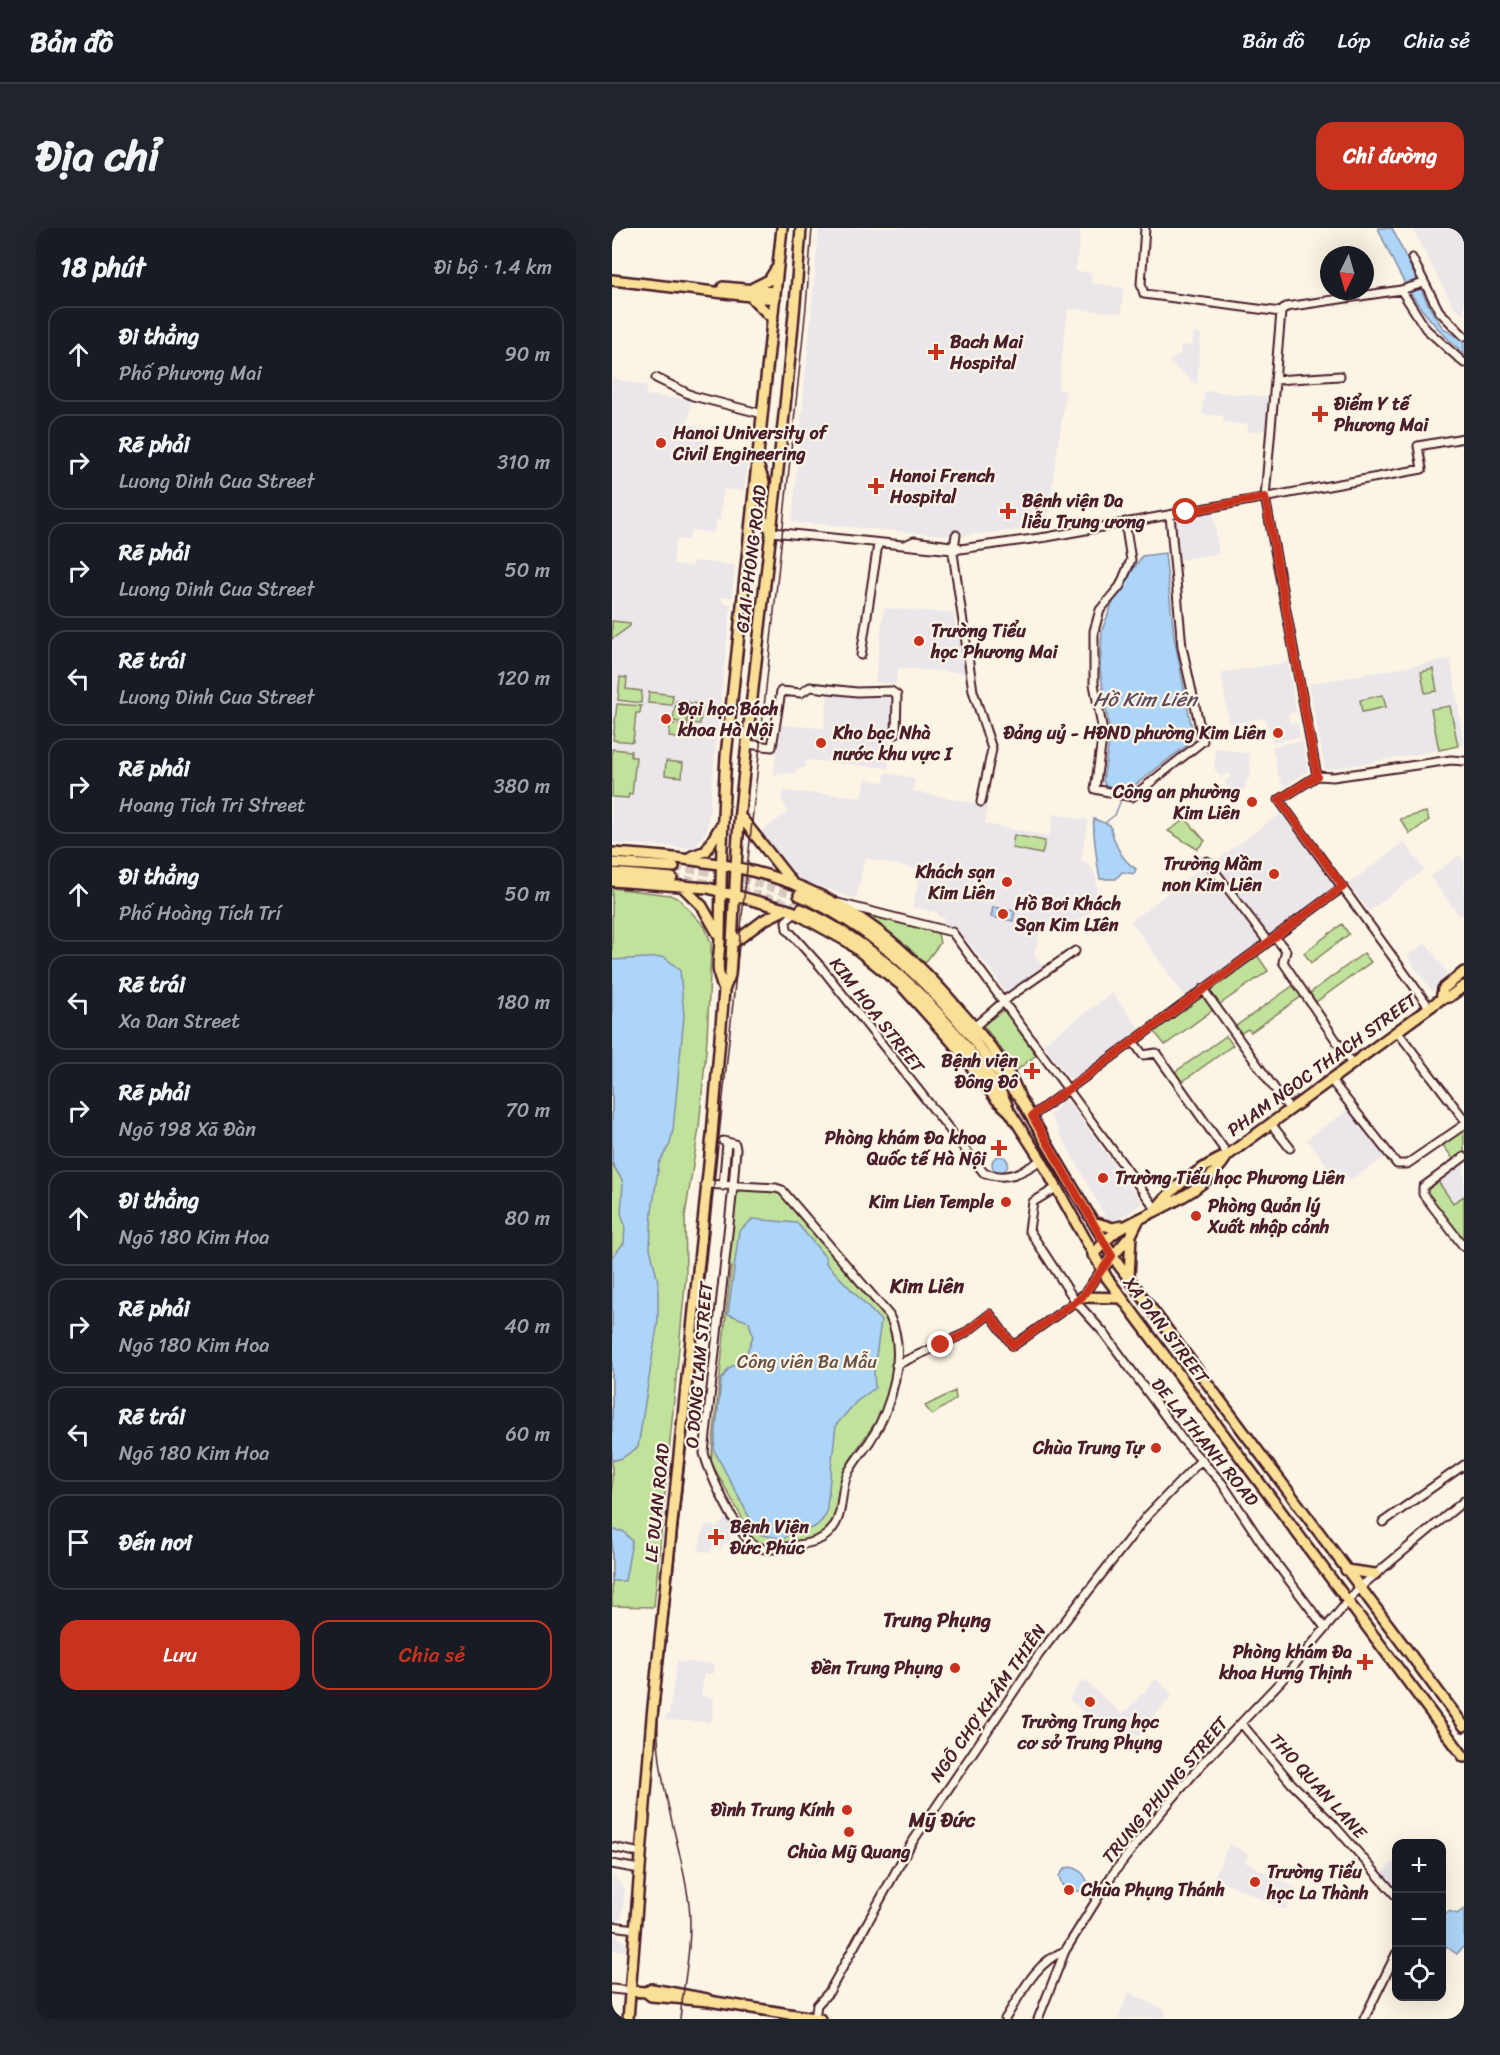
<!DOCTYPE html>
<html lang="vi">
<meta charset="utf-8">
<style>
body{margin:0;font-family:Sriracha,sans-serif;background:#20242c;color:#f1f3f6}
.controls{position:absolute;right:18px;bottom:18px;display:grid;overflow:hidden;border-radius:12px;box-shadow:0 6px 24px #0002}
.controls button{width:54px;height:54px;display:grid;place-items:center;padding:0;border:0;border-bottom:2px solid #363941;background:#171b24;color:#f1f3f6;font:30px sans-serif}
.compass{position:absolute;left:708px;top:18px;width:54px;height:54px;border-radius:50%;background:#171b24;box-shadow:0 6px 24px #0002;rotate:185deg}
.stop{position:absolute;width:18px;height:18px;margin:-14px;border:4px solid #c8321e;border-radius:50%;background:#fff}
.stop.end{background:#c8321e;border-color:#fff;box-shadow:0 2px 6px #0008}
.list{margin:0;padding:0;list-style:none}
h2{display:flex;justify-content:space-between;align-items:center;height:78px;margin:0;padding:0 24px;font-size:26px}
h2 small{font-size:20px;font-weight:400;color:#9ea1a6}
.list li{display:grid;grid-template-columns:39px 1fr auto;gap:18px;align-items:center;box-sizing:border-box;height:96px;margin:0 12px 12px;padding:0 12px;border:2px solid #363941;border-radius:18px}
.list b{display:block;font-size:22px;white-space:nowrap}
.list p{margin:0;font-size:20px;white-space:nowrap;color:#9ea1a6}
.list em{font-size:20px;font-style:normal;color:#9ea1a6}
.actions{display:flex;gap:12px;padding:18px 24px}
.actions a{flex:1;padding:14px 0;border:2px solid #c8321e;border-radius:18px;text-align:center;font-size:21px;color:#c8321e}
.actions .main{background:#c8321e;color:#fff}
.icon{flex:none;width:33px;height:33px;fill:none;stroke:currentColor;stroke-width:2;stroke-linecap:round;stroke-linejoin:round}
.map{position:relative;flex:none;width:852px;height:1791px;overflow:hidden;border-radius:18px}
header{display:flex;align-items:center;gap:36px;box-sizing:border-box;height:84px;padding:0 30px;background:#171b24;border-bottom:2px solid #363941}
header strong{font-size:28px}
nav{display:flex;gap:33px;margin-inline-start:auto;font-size:21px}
.intro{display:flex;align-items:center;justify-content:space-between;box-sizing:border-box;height:144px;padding:0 36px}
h1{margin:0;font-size:42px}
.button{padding:15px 27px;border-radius:18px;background:#c8321e;color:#fff;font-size:21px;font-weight:700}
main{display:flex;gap:36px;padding:0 36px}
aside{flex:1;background:#171b24;border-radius:18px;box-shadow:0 6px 24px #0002}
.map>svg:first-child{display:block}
.built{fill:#ebe6ea}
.green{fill:#c0e29b;stroke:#858063;stroke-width:1.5}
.water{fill:#acd5f7;stroke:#858ca5;stroke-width:1.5}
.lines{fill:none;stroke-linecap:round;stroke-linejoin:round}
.stream{stroke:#858ca5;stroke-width:1.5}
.major-tunnel{stroke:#d8cac0;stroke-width:9;stroke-dasharray:9 4.5;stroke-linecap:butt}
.minor-casing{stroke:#4a1f2b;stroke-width:11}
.major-casing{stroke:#4a1f2b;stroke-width:14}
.minor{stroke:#fcf5e5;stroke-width:7}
.major{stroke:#fadf96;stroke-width:9}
.rail{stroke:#4a1f2b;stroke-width:1.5}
.route{stroke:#c8321e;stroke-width:8}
.poi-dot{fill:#c8321e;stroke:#fcf5e5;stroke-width:2}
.labels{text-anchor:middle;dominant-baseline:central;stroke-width:4.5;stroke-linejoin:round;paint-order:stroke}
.poi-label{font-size:18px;font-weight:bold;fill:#4a1f2b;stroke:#fcf5e5;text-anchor:start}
.street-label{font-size:18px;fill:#4a1f2b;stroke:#fcf5e5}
.park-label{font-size:18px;fill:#685047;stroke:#fcf5e5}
.water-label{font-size:20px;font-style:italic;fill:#624c5e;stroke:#fcf5e5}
.neighbourhood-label{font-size:20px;font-weight:bold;fill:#4a1f2b;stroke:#fcf5e5}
</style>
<header>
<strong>Bản đồ</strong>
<nav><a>Bản đồ</a><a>Lớp</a><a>Chia sẻ</a></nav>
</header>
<div class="intro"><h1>Địa chỉ</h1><a class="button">Chỉ đường</a></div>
<main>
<aside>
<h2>18 phút<small>Đi bộ · 1.4 km</small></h2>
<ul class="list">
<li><svg class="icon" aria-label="ahead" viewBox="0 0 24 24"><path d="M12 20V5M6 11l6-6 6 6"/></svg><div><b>Đi thẳng</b><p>Phố Phương Mai</p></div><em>90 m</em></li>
<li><svg class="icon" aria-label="right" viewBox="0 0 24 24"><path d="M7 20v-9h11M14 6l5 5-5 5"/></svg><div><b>Rẽ phải</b><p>Luong Dinh Cua Street</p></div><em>310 m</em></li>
<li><svg class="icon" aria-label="right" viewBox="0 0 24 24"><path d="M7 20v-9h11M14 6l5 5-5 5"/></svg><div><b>Rẽ phải</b><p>Luong Dinh Cua Street</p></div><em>50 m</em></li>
<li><svg class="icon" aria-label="left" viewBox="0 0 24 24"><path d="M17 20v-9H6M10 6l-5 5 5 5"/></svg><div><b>Rẽ trái</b><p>Luong Dinh Cua Street</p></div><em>120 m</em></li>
<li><svg class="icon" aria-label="right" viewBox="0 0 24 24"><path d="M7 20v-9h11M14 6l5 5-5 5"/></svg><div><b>Rẽ phải</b><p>Hoang Tich Tri Street</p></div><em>380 m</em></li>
<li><svg class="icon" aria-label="ahead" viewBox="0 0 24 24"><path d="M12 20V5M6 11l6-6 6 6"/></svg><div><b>Đi thẳng</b><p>Phố Hoàng Tích Trí</p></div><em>50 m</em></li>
<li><svg class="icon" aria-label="left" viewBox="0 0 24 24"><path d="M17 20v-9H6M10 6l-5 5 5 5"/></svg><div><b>Rẽ trái</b><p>Xa Dan Street</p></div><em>180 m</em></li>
<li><svg class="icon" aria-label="right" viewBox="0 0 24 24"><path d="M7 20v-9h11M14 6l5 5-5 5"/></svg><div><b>Rẽ phải</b><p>Ngõ 198 Xã Đàn</p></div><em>70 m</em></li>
<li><svg class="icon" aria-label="ahead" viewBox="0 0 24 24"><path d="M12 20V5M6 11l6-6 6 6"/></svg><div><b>Đi thẳng</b><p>Ngõ 180 Kim Hoa</p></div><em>80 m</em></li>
<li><svg class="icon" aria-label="right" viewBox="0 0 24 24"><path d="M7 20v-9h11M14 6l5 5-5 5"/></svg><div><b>Rẽ phải</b><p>Ngõ 180 Kim Hoa</p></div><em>40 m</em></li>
<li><svg class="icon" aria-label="left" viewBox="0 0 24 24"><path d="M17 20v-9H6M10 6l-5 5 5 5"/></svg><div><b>Rẽ trái</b><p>Ngõ 180 Kim Hoa</p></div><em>60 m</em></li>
<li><svg class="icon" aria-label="arrive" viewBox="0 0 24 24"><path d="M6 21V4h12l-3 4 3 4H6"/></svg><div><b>Đến nơi</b></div></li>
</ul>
<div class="actions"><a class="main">Lưu</a><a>Chia sẻ</a></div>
</aside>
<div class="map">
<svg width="852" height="1791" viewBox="0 0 852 1791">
<rect width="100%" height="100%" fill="#fcf5e5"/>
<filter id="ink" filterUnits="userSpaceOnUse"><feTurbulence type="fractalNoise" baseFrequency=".0167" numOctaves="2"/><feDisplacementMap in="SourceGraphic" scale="12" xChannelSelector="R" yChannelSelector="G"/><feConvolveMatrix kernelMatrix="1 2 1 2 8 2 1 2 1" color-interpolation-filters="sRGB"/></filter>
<g filter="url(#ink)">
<path class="built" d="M207,0H469L464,43L479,45V55L512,60L509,85L456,81L446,162L454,163L434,300L341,308L180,294Z
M800,0H852V88L841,78Z
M582,105L589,106L585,157L557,134L565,127L568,128L569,117L580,118Z
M0,148L1,150L35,158L34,167L79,172L76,196L97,200L96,223L136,228L132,263L111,261L108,292H104L102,305L79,302L77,312L64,311L61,336L80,338L81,333L123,337L120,369H110V375L119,376L95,602L82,620L0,615Z
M593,163L658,169L654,202L636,204V197L611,194L612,188L590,186Z
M601,285L607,325L566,332L560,292Z
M272,380L341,385L354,445L286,440L284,456L263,454Z
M839,431L852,518L713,542L697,456Z
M676,434L684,484L676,486L678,496L686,495L688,509L660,514L653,490L617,496L609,445Z
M216,464L247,468L278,467L283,471L276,540L194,532L193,540H184V545L162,546L167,497L212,500Z
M690,513L696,543L672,559L666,547L660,518Z
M604,520L637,526L639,548L633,554L635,558L623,568L612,554L619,548L615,545L609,549L602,540Z
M274,544L303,551L301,563L375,578L373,596L437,608L442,586L476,592L469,633L479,638L484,649L485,661L480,683L455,700H429L422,726L433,742L402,765L399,761L393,765L380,743L350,707L331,695L332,690L326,688V685L300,679L309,642L253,630L244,671L183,650L147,605L176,584L169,571L172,563L250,569L254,551L272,554Z
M669,585L723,658L657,708L601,635Z
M792,614L812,642L757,683L736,656Z
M848,627L852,633V685L848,688L818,649Z
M595,635L652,711L573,769L519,693Z
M814,715L839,750L820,763L795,728Z
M500,765L528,801L464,850H457L431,816Z
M451,873H456L529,973L528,977L501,995L496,994L438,887Z
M739,880L775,928L738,952L733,946L725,951L695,911Z
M852,932V968L842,975L825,952Z
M116,1287L124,1296L116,1315H111L110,1321L100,1319L98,1325L86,1322L93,1297L105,1299Z
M65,1433L102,1436L101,1446H92L89,1468L102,1470L100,1490L97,1494L53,1492L54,1487L57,1486Z
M471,1451L510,1487L544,1451L561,1467L525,1509L520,1505L513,1513L488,1488L483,1494L457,1471Z
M617,1616L636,1626L633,1634L684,1660L673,1682L602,1649Z
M784,1632V1659L783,1661L769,1645Z
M0,1646L13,1661L10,1689L7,1693L0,1692Z
M0,1704L14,1716L13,1723L0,1722Z
M517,1764L554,1783L553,1789L506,1791Z"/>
<path class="green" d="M0,393L18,395V398L0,411Z
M821,441L825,463L813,465L809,444Z
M8,449L15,450L14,461L30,463L29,475L6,472Z
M37,464L61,467L60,477L36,475Z
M771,467L774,479L750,484L748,472Z
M64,473L77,474L75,495L61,493Z
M79,475L90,476L88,496L77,495Z
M5,476L29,478L28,485H24L21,514L1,512Z
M838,478L846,518L827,522L819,481Z
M58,496L75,497L73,511L57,509Z
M0,521L19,523V529H24L20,567L17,566L16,570L0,569Z
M54,533L71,535L70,549L53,547Z
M814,584L817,592L798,606L788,591Z
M574,591L593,613L585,621L556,603Z
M402,607L433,613L430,626L400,620Z
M0,660L58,667L67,671L93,699L99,715V724L95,811L87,900L73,988L74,1047L42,1379L0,1378Z
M250,685L322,703L326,706L328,715L313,735Z
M730,696L737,706L699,735L692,725Z
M752,725L759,734L704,774L698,765Z
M645,727L656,743L605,778L594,762Z
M682,757L690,768L639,804L636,801L629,805L624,798Z
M590,766L602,781L553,817L541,802Z
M390,783H394L424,827L405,842L371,797Z
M614,808L621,817L570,854L563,844Z
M852,900V924L842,932L830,916Z
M825,952L841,975L852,968V1015L814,965V961Z
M130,960L168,964L274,1086C284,1116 285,1152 271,1181C261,1201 244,1219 234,1240C225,1259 231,1290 214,1305C200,1317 160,1320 143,1313L99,1234L119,1039L116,1035L123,965Z
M343,1163L344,1171L320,1187L313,1178Z"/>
<path class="water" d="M766,0H780L818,80L830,99L852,114V126C806,85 790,56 766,0Z
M553,325L562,408L582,512L519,560L511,561L493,557L491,552L498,507L488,441L490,402L503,369L530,328Z
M482,591L498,597C502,614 508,631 524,641L522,646L510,644L504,651H488C486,642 480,598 482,591Z
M381,679L403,683L401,693L379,689Z
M52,729L68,742L72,788L61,902L58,916L47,935L40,983L38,1020L46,1054V1093L26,1219L10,1230L0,1233V1029L12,1015L13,998L9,985L11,954L0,935V732Z
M380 936a8 8 0 1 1 16 0a8 8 0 1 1-16 0Z
M141,991L185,995L214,1030V1035L269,1093L262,1142L263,1160L244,1174L224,1197L214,1287C198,1310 194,1295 181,1303C176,1306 176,1310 170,1311L146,1306L102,1222L109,1152L117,1140L132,1132L141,1108L137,1094L116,1086L127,1003Z
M0,1302L11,1303L20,1313L13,1353H0Z
M453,1640C464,1637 473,1645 476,1656L471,1663H460L450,1657L447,1648Z
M852,1681V1718L845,1726L832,1717L830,1690L837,1683L845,1686Z"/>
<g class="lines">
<path class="stream" d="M494,594L503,587L509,572"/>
<path class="major-tunnel" d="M62,639L110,645L187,667
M60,650L113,658L182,678"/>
<g class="minor-casing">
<path id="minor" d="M533,0L529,56L532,66L669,84
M800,30L827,83L852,108
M789,62L814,101L852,135
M669,84L653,269L705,548
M669,84L674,79L789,62L812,55
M44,150L81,168L151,186
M663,152L728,148
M513,294L519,332L508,358L488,382L482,403V456L491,504L483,561L520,569L591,513L570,419L558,287
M160,304L341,322L435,309L810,241L806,218L852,210
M344,307L341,325L361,463L380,521L369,574
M293,317L302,313L346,319
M249,427L266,316
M135,516L160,519L169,463L189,465L198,459L245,464L279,463L285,467L284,506
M595,633L656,714
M226,675L340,704L544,981
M183,685L174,693L175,701L209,739L372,945C395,953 410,945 429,932
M663,709L674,723L671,734L740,836
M591,761L678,882
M817,779L667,572L705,548L721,549L839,532L852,533
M362,799L397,769L463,723
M785,803L852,891
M521,813L531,827L544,825L616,927
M719,852L785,936H795L852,897
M420,888L731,659
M659,896L678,920
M852,929L811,959V966L852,1019
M93,956L164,960L170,962L277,1087C296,1124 280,1180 258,1213C250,1225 241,1234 235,1247C228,1263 232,1285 221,1300C213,1312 199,1315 186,1317C173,1319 157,1324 145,1319C127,1312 97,1244 92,1225L121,959L124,921L123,916L111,913
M111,958L115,915
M444,960L421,974L417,1002L464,1074L492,1105L570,1211L610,1255L655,1323L713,1400
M284,1137L352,1106L378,1086L401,1118L470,1069L489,1042
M771,1294L852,1237
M629,1495L680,1556L721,1596L784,1668
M0,1619L29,1625
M0,1636L27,1641
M0,1698L23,1701
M0,1761L19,1763
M203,1790L205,1777L217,1764L299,1616L428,1425L535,1288L590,1231
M393,1791C409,1766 424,1733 453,1723
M426,1791L453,1723L500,1647L545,1589L589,1537L670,1452L747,1360L852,1273
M752,1791L784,1726"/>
</g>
<g class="major-casing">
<path id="major" d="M0,52L163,71
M111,59L163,64
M141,60L157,52L164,41
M139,69L161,91
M146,237L152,254L150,290L160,304
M128,588L179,653
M0,625C154,634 239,657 343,777C367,804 396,836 408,870L506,1036L852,1498
M80,628L94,623L108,599
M0,635L62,639
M0,645L60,650
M0,653L96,660L180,683L236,714L289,757L341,815L384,871L398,884L429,932L495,1050L852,1529
M70,658L90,678L106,706
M187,667C256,697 309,747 356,805C372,825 387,847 404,866
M189,681C260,714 314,766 362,828C376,846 389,861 397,882
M120,716L152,692L174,681
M112,762C102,739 108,731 108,708C109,648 110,588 114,528L170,0
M829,771L831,761L852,744
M544,981C562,958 589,939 616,927L829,771L837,769L852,758
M481,994L501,1000L510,998
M481,1027C490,1017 499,1005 512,999C548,979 593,965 616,927
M489,1042L519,1007L526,993
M517,1049L519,1007
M470,1069L509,1070
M734,1342L763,1346
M19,1763L34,1764L40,1761L95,1771
M34,1764L39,1768L97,1773L208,1791
M16,1791L40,1489L100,907L112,762L118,747C122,692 123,637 128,583C147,389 175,195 189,0"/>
</g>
<use href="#minor" class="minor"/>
<use href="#major" class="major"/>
<path class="rail" d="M68,1791C72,1753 81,1714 77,1676C69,1613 43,1553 46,1489L194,79L200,0"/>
</g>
</g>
<g class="lines" filter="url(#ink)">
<path class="route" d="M329,1117L352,1106L378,1086L401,1118L470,1069L500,1028L420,888L731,659L667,572L705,548L653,269L574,284"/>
</g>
<g class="poi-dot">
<path d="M321 115h6v6h6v6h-6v6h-6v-6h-6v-6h6z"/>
<path d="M705 177h6v6h6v6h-6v6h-6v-6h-6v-6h6z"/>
<circle cx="49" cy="215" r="6"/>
<path d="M261 249h6v6h6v6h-6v6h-6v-6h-6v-6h6z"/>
<path d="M393 274h6v6h6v6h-6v6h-6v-6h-6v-6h6z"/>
<circle cx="307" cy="413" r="6"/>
<circle cx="54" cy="491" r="6"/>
<circle cx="666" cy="505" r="6"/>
<circle cx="209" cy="515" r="6"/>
<circle cx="640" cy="574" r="6"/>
<circle cx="662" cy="646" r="6"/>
<circle cx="395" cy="654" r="6"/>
<circle cx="391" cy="686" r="6"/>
<path d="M417 834h6v6h6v6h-6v6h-6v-6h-6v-6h6z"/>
<path d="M384 911h6v6h6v6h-6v6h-6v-6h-6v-6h6z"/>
<circle cx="491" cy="950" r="6"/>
<circle cx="394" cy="974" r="6"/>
<circle cx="584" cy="988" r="6"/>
<circle cx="544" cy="1220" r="6"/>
<path d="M101 1300h6v6h6v6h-6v6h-6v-6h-6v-6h6z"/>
<path d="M750 1425h6v6h6v6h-6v6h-6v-6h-6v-6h6z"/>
<circle cx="343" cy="1440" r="6"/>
<circle cx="478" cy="1474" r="6"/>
<circle cx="235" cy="1582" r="6"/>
<circle cx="237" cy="1604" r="6"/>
<circle cx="643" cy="1654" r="6"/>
<circle cx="457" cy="1662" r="6"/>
</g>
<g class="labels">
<g class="poi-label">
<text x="338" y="114">Bach Mai<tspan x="338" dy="21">Hospital</tspan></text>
<text x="722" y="176">Điểm Y tế<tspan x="722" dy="21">Phương Mai</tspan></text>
<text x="61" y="205">Hanoi University of<tspan x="61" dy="21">Civil Engineering</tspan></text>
<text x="278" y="248">Hanoi French<tspan x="278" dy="21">Hospital</tspan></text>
<text x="410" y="273">Bệnh viện Da<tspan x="410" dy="21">liễu Trung ương</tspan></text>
<text x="319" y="403">Trường Tiểu<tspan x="319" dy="21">học Phương Mai</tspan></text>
<text x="66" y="481">Đại học Bách<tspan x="66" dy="21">khoa Hà Nội</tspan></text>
<text x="221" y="505">Kho bạc Nhà<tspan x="221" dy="21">nước khu vực I</tspan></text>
<text x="654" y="505" text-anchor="end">Đảng uỷ - HĐND phường Kim Liên</text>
<text x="628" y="564" text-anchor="end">Công an phường<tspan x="628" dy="21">Kim Liên</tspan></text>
<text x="650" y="636" text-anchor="end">Trường Mầm<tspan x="650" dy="21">non Kim Liên</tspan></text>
<text x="383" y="644" text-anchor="end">Khách sạn<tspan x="383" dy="21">Kim Liên</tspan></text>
<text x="403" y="676">Hồ Bơi Khách<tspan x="403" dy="21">Sạn Kim LIên</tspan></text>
<text x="406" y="833" text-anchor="end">Bệnh viện<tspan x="406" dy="21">Đông Đô</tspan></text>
<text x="374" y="910" text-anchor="end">Phòng khám Đa khoa<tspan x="374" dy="21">Quốc tế Hà Nội</tspan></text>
<text x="503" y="950">Trường Tiểu học Phương Liên</text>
<text x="382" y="974" text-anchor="end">Kim Lien Temple</text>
<text x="596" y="978">Phòng Quản lý<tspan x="596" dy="21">Xuất nhập cảnh</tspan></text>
<text x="532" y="1220" text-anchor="end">Chùa Trung Tự</text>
<text x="118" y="1299">Bệnh Viện<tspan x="118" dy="21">Đức Phúc</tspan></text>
<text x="740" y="1424" text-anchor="end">Phòng khám Đa<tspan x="740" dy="21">khoa Hưng Thịnh</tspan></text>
<text x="331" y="1440" text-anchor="end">Đền Trung Phụng</text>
<text x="478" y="1494" text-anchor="middle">Trường Trung học<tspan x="478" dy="21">cơ sở Trung Phụng</tspan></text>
<text x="223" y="1582" text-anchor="end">Đình Trung Kính</text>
<text x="237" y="1624" text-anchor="middle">Chùa Mỹ Quang</text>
<text x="655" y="1644">Trường Tiểu<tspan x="655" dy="21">học La Thành</tspan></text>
<text x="469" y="1662">Chùa Phụng Thánh</text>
</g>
<g class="street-label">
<text transform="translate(139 331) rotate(-83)">GIAI PHONG ROAD</text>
<text transform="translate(265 787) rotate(52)">KIM HOA STREET</text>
<text transform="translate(710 837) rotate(-36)">PHAM NGOC THACH STREET</text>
<text transform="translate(554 1102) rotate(53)">XA DAN STREET</text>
<text transform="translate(87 1137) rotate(-85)">O DONG LAM STREET</text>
<text transform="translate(593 1214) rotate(51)">DE LA THANH ROAD</text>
<text transform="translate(45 1275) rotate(-84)">LE DUAN ROAD</text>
<text transform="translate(376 1475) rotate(-55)">NGÕ CHỢ KHÂM THIÊN</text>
<text transform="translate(706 1558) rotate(48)">THO QUAN LANE</text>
<text transform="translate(553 1562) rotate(-50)">TRUNG PHUNG STREET</text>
</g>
<g class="park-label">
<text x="195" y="1134">Công viên Ba Mẫu</text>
</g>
<g class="water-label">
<text x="533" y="471">Hồ Kim Liên</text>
</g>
<g class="neighbourhood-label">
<text x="315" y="1058">Kim Liên</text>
<text x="325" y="1392">Trung Phụng</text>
<text x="330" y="1592">Mỹ Đức</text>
</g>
</g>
</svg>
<div class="controls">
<button>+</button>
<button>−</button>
<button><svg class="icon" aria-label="locate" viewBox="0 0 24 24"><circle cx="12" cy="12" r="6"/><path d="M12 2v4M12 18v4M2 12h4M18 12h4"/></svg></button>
</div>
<svg class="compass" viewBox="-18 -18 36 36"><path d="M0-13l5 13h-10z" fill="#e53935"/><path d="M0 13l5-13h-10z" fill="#9ea1a6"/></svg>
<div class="stop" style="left:574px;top:284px"></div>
<div class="stop end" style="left:329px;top:1117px"></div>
</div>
</main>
